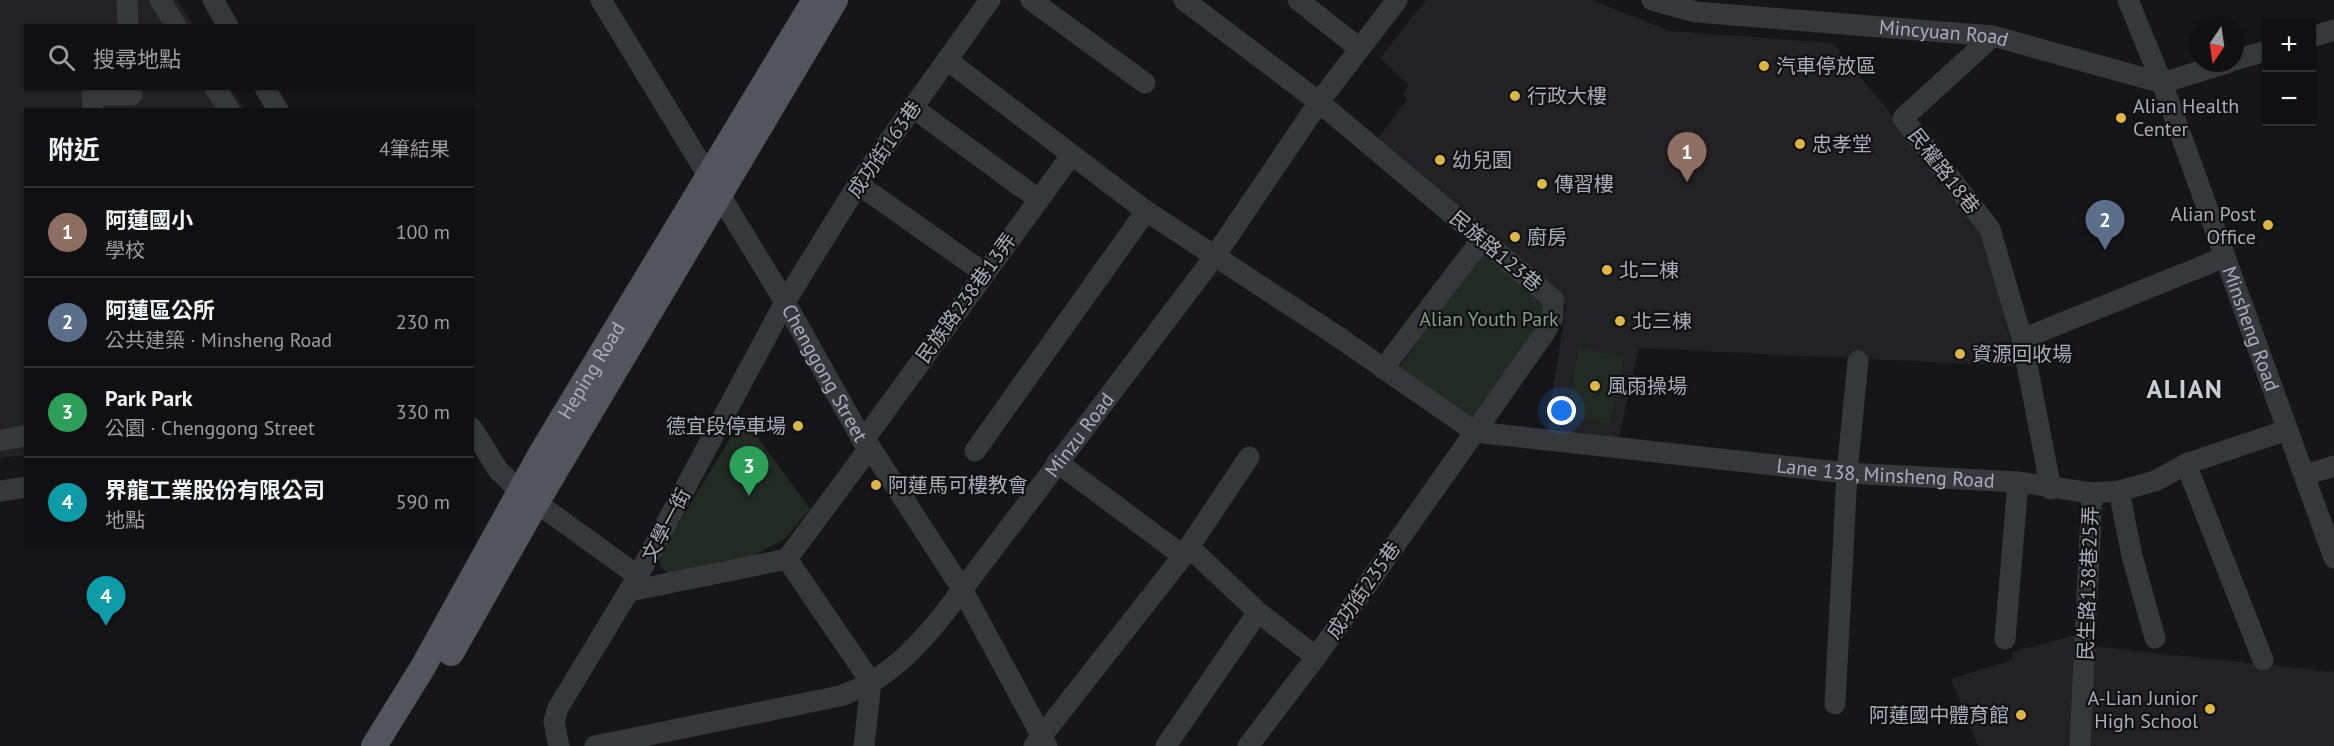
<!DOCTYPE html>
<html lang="zh-TW">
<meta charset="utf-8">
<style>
body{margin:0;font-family:"PT Sans","Noto Sans TC",sans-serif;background:#19191b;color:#f1f3f6}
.controls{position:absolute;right:18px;top:18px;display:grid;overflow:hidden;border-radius:0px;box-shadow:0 2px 4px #0004}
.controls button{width:54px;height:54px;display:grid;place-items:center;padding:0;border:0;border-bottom:2px solid #303032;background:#101012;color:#f1f3f6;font:30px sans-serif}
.compass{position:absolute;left:2190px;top:18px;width:54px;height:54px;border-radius:50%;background:#101012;box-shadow:0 2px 4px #0004;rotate:193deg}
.you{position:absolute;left:1562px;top:411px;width:21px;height:21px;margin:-15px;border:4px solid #fff;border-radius:50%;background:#1a73e8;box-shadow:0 0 0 9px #1a73e833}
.badge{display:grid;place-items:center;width:39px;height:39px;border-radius:50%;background:#deb547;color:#fff;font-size:20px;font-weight:700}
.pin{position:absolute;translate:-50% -50px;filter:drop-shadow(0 2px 3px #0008)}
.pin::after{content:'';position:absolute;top:32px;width:21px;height:18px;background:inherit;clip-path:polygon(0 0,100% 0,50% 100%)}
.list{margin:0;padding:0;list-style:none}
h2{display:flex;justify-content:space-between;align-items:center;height:78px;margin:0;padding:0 24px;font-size:26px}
h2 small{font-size:20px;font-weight:400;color:#9c9d9f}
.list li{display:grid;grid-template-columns:39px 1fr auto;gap:18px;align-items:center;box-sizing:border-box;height:90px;padding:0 24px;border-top:2px solid #303032}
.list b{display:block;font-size:22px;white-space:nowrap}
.list p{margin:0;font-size:20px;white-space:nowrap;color:#9c9d9f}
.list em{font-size:20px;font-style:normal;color:#9c9d9f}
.icon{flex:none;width:33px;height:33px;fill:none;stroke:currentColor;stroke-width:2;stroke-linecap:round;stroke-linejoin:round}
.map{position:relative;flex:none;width:2334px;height:746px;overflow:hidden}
.search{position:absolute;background:#101012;box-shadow:0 2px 4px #0004;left:24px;top:24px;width:450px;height:66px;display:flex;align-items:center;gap:15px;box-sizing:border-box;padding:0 21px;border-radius:0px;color:#9c9d9f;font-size:22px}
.panel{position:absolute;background:#101012;box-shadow:0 2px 4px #0004;left:24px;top:108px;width:450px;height:438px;border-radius:0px}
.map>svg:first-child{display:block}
.built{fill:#222225}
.green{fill:#232a24}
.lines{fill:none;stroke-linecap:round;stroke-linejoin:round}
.minor{stroke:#37383c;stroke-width:21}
.major{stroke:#54555b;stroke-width:26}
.poi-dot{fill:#deb547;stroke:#111113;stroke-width:2}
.labels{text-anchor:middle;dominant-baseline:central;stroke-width:4.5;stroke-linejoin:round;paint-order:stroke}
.street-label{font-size:20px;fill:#a9adb6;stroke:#111113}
.poi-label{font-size:20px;fill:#a9adb6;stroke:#111113;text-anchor:start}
.park-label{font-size:20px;fill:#839f86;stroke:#111113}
.district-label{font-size:26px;font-weight:bold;letter-spacing:1.5px;fill:#caccd3;stroke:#111113}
</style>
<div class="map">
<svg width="2334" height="746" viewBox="0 0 2334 746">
<rect width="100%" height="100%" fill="#161618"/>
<path class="built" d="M0,0H177L193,25L26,26V88L231,89L244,109L26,110L25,455L0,458Z
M1426,0H1591L1671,31L1833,43L1982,226L2016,366L1639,348L1618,441L1547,428L1566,306L1540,280L1378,138L1407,99L1403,94L1408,85L1380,58Z
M2083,633L2072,746H1978L1951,679L2012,660V652Z
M2091,646L2334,672V746H2084Z"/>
<path class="green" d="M1483,249L1544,304L1543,323L1470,421L1398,369Z
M1579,348L1624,356L1610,424L1566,416Z
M743,417L810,509L785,539L745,560L671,575L661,568L659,556Z"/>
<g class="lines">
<g class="minor">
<path d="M127,0L128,26"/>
<path d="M160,0L176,26"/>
<path d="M213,0L228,26"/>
<path id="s1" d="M601,0L785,302L863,441L870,447L962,589L1047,746"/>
<path d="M1031,0L1145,83"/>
<path d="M1184,0L1319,102L1553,299V317L1544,334L1316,657L1248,746"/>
<path d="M1298,0L1359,48"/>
<path id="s2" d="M1652,0L1696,12L1993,36L2162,83L2227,63"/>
<path id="s3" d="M2128,0L2162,83L2334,558"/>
<path d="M1993,36L1903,118L1990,229L2022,339L2051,489"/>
<path d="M2312,37L2334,30"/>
<path id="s4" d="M947,60L1146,211L1340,338L1475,432L1847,473L2018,482L2092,493L2119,491L2155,481L2186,464L2287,430"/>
<path d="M2235,60L2266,51"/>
<path d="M215,88L229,110"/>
<path d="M265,88L278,110"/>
<path d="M912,107L1038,199"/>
<path d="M93,110L92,95H132L131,88"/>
<path d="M858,184L984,273"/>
<path d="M2022,339L2225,257"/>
<path d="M1383,369L1482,239"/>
<path d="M472,428L498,470L519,490L638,576"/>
<path d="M0,440L26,436"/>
<path d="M863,441L1070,157"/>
<path d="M975,451L1146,211"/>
<path d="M1057,462L1183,556"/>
<path d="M2186,464L2263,660"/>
<path d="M2305,475L2334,466"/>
<path d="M0,491L26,487"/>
<path d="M2119,491L2132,556L2155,638"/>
<path d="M1189,547L1258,612L1316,657"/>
<path d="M630,591L787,559"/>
<path d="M2005,639L2018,482"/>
<path d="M1835,704L1847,473L1858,361"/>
<path d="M559,746L554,722L558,708L638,576L785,302L858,184L990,0"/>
<path id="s5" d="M595,746L840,696C886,681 917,648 946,611L1215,256L1319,102L1397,0"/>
<path d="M864,746L871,682L787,559L870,447"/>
<path d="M1034,746L1183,556L1249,457"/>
<path d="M1166,746L1258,612"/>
<path d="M2080,746L2092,493"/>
</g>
<g class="major">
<path d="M451,653L536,503L835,0"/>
<path id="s6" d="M374,746L423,667L542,452L815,0"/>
</g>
</g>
<g class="poi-dot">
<circle cx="1764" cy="66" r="6"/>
<circle cx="1515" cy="96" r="6"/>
<circle cx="2121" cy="118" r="6"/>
<circle cx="1800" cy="144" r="6"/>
<circle cx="1440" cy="160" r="6"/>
<circle cx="1542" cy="184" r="6"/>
<circle cx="2268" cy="225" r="6"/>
<circle cx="1515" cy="237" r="6"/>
<circle cx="1607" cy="270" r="6"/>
<circle cx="1620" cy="321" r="6"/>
<circle cx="1960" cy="354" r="6"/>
<circle cx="1595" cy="386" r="6"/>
<circle cx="798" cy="426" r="6"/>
<circle cx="876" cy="485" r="6"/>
<circle cx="2210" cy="709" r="6"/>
<circle cx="2021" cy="715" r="6"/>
</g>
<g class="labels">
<g class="street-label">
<text stroke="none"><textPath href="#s2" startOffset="294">Mincyuan Road</textPath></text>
<text transform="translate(884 149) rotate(-55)">成功街163巷</text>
<text transform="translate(1944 171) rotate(52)">民權路18巷</text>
<text transform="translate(1496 251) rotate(40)">民族路123巷</text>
<text transform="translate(966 298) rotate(-54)">民族路238巷13弄</text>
<text stroke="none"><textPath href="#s3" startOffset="351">Minsheng Road</textPath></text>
<text stroke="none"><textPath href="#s6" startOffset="434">Heping Road</textPath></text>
<text stroke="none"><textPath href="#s1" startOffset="435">Chenggong Street</textPath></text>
<text stroke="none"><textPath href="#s5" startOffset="609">Minzu Road</textPath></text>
<text stroke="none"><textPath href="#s4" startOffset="1059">Lane 138, Minsheng Road</textPath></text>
<text transform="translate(666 525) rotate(-62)">文學一街</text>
<text transform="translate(2088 583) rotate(-88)">民生路138巷25弄</text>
<text transform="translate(1363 590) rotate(-55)">成功街235巷</text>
</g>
<g class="poi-label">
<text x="1776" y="66">汽車停放區</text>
<text x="1527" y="96">行政大樓</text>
<text x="2133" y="106">Alian Health<tspan x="2133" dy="23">Center</tspan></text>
<text x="1812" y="144">忠孝堂</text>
<text x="1452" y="160">幼兒園</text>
<text x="1554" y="184">傳習樓</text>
<text x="2256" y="214" text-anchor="end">Alian Post<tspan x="2256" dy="23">Office</tspan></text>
<text x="1527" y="237">廚房</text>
<text x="1619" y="270">北二棟</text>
<text x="1632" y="321">北三棟</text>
<text x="1972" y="354">資源回收場</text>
<text x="1607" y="386">風雨操場</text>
<text x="786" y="426" text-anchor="end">德宜段停車場</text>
<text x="888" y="485">阿蓮馬可樓教會</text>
<text x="2198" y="698" text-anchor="end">A-Lian Junior<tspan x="2198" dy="23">High School</tspan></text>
<text x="2009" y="715" text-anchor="end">阿蓮國中體育館</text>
</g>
<g class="park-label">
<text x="1489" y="319">Alian Youth Park</text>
</g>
<g class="district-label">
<text x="2185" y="388">ALIAN</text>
</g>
</g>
</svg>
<div class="controls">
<button>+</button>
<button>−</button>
</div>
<svg class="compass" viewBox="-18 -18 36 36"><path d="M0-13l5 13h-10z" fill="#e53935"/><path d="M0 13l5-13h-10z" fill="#9c9d9f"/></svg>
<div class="you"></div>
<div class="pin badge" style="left:1687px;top:182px;background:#8d6e63">1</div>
<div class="pin badge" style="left:2105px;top:250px;background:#5c6f8a">2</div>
<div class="pin badge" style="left:749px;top:496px;background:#2e9e5b">3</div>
<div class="pin badge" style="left:106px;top:626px;background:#0f9aa8">4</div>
<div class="search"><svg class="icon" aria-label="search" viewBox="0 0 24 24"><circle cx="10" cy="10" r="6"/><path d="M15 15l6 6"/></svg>搜尋地點</div>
<section class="panel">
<h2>附近<small>4筆結果</small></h2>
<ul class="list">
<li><span class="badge" style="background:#8d6e63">1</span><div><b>阿蓮國小</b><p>學校</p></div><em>100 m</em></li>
<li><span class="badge" style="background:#5c6f8a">2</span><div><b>阿蓮區公所</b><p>公共建築 · Minsheng Road</p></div><em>230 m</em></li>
<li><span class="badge" style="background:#2e9e5b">3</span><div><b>Park Park</b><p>公園 · Chenggong Street</p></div><em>330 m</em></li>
<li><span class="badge" style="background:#0f9aa8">4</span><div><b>界龍工業股份有限公司</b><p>地點</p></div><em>590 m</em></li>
</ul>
</section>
</div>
